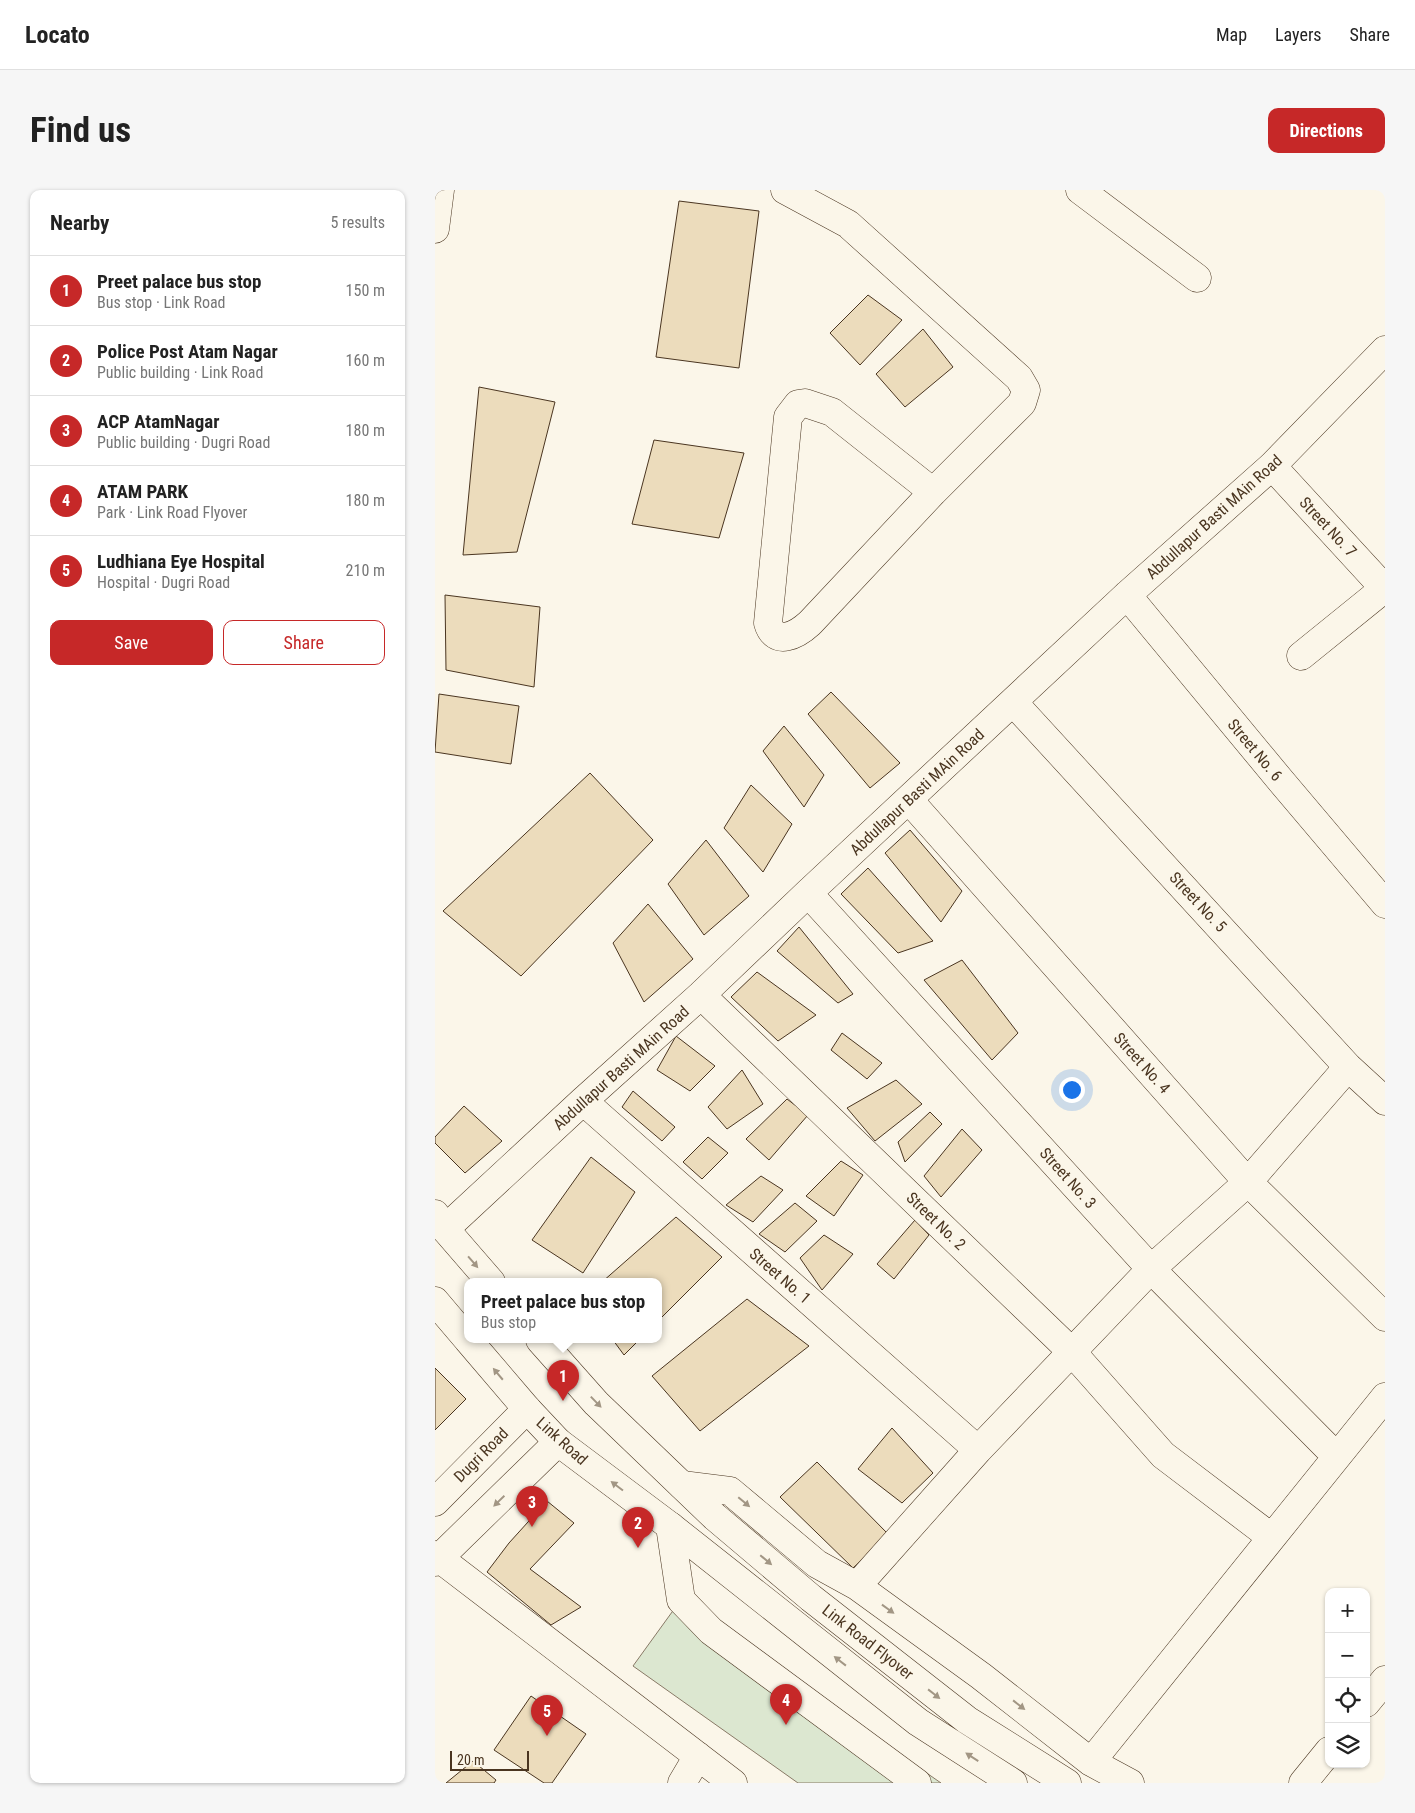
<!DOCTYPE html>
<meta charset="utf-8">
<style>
body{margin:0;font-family:"Roboto Condensed",sans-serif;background:#f6f6f6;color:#222}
.controls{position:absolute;right:15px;bottom:15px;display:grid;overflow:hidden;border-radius:10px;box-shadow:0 1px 4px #0004}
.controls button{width:45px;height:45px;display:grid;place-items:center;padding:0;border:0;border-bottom:1px solid #e0e0e0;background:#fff;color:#222;font:25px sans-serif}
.scale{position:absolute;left:15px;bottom:12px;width:79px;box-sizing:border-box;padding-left:5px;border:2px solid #4a3520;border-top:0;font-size:14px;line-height:18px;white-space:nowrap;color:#4a3520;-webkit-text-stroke:4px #fbf6e9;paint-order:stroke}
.you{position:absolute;left:636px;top:899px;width:18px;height:18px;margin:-12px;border:4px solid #fff;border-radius:50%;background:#1a73e8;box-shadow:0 0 0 8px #1a73e833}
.badge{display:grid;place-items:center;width:32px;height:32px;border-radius:50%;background:#c62828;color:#fff;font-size:16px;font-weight:700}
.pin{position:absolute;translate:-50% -41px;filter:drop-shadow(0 1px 2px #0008)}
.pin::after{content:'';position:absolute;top:26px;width:18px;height:15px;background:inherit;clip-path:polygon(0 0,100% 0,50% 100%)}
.popup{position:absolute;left:29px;top:1088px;width:198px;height:65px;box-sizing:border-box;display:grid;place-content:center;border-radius:10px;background:#fff;filter:drop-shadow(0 1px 4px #0005);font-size:16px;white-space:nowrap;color:#767676}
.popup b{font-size:19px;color:#222}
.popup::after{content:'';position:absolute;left:50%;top:100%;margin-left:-10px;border:10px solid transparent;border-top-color:#fff}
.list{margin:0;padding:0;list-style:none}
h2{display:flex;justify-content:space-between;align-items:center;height:65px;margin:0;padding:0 20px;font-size:21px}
h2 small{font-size:16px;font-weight:400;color:#767676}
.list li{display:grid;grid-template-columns:32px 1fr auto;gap:15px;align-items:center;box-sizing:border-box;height:70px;padding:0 20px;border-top:1px solid #e0e0e0}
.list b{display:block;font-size:19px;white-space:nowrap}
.list p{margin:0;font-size:16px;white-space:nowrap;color:#767676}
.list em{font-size:16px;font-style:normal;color:#767676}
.actions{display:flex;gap:10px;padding:15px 20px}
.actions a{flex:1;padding:11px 0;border:1px solid #c62828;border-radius:10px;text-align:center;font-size:18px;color:#c62828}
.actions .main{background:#c62828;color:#fff}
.icon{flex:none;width:28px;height:28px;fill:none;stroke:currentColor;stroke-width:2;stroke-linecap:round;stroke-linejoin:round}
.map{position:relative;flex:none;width:950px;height:1593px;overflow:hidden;border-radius:10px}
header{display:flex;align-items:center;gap:30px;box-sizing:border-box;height:70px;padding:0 25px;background:#fff;border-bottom:1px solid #e0e0e0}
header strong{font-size:24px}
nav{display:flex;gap:28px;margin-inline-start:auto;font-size:18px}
.intro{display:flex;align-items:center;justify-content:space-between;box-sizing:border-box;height:120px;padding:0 30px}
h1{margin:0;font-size:35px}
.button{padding:12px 22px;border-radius:10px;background:#c62828;color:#fff;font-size:18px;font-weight:700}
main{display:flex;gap:30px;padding:0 30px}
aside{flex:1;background:#fff;border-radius:10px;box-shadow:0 1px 4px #0004}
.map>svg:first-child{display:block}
.green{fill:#dce7d0;stroke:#887966}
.building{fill:#ecdcbc;stroke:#4a3520}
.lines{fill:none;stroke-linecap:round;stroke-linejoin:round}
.minor-casing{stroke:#4a3520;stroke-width:29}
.major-casing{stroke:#4a3520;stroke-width:29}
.minor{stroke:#fbf6e9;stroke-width:28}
.major{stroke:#fbf6e9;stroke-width:28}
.oneway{fill:#a29684}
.labels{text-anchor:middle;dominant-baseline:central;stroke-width:4;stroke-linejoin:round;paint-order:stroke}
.street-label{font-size:16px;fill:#4a3520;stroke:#fbf6e9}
</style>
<header>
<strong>Locato</strong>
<nav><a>Map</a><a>Layers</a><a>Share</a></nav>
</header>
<div class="intro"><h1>Find us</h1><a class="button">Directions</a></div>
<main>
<aside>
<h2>Nearby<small>5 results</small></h2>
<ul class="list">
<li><span class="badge">1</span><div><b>Preet palace bus stop</b><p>Bus stop · Link Road</p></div><em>150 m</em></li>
<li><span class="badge">2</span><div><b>Police Post Atam Nagar</b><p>Public building · Link Road</p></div><em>160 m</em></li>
<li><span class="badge">3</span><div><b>ACP AtamNagar</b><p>Public building · Dugri Road</p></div><em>180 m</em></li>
<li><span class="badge">4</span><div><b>ATAM PARK</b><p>Park · Link Road Flyover</p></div><em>180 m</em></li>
<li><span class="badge">5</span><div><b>Ludhiana Eye Hospital</b><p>Hospital · Dugri Road</p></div><em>210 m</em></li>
</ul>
<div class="actions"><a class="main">Save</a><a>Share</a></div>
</aside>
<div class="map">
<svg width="950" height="1593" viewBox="0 0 950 1593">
<rect width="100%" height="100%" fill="#fbf6e9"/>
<path class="green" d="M245,1411L506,1593H363L198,1476Z"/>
<path class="building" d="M244,11L324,21L304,178L221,167Z
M433,105L467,130L425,175L395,143Z
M488,139L518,177L470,217L441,184Z
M44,197L120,212L82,362L28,365Z
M219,250L309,263L284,348L197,334Z
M10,405L105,417L99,497L11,480Z
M396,502L465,573L435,598L373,524Z
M4,504L84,516L76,574L0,562Z
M349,536L389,585L369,617L328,561Z
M155,583L218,650L86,786L8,721Z
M316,595L357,634L328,682L289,638Z
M475,640L527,701L506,732L450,663Z
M271,650L314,706L269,745L233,694Z
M433,678L498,751L463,763L406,704Z
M213,714L258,769L209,812L178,753Z
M364,737L418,804L403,813L342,761Z
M527,770L583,843L557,870L489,790Z
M322,782L381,825L343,851L296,807Z
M407,843L447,873L432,889L396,860Z
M241,846L280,876L255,901L222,880Z
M307,880L328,914L292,939L273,917Z
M461,890L487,914L440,951L412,918Z
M198,901L240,937L227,951L187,917Z
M352,909L373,925L334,970L311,949Z
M29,916L67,951L30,983L0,953V947Z
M495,922L507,934L470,972L463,952Z
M527,939L547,960L506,1007L489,986Z
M273,947L293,963L267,989L248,972Z
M156,967L200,1002L148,1083L97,1050Z
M406,971L428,985L399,1026L371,1006Z
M326,986L348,1000L318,1032L291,1015Z
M360,1013L382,1031L350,1062L324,1044Z
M241,1027L287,1067L223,1131V1092H167Z
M480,1030L494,1045L459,1089L442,1074Z
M389,1045L418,1064L387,1100L365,1068Z
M312,1109L374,1156L265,1241L217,1186Z
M178,1150H204L189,1165Z
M0,1178L31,1209L0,1240Z
M457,1238L498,1283L467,1313L423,1279Z
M382,1272L454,1345L418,1378L345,1307Z
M112,1311L139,1333L95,1379L146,1417L116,1435L52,1382L74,1353Z
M96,1506L151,1544L117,1593H109L59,1560Z
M38,1571L61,1590L59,1593H11Z"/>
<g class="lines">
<g class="minor-casing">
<path id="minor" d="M350,0L413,34L584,188L591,200L587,213L498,302L375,433C362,445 340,457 333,433L353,227L363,214L370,213L397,222L498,302
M645,0L762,88
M837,276L950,399
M692,405L846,591L950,714
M866,466L950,398
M578,512L913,877L950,911
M474,610L808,987L950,1127
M373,703L716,1079L901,1266
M266,805L637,1162L728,1265L836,1347
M148,911L543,1260
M10,1039L148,911L266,805L373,703L692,405L837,276L950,160
M247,1295L295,1301L382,1374L422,1396L546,1486L656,1572L695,1593
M0,1312L92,1219
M235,1336L246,1410L276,1441L482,1593
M0,1365L298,1593
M0,1372L123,1252
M422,1396L543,1260L716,1079L813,992L913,877
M931,1513L950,1490
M656,1572L950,1207
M247,1593L263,1566
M868,1593L894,1561"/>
</g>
<g class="major-casing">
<path id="major" d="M0,39L5,0
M0,1024L10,1039L56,1092
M0,1111L33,1150
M33,1150L92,1219L123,1252L235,1336L483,1532L578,1593
M105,1150L161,1213L280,1327L376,1408L532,1530L632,1593"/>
</g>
<use href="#minor" class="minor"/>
<use href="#major" class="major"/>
</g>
<defs><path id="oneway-solid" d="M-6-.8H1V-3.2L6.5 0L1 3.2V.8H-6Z" transform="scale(1.25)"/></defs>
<g class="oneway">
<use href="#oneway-solid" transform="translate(38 1072) rotate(49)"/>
<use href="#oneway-solid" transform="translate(63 1184) rotate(-130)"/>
<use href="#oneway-solid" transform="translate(161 1212) rotate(46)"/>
<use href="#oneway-solid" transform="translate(182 1296) rotate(-143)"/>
<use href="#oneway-solid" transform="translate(64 1311) rotate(136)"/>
<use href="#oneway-solid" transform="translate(309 1312) rotate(40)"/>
<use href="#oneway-solid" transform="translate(331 1370) rotate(40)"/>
<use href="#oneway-solid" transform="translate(453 1419) rotate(36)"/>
<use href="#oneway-solid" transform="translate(405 1471) rotate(-142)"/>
<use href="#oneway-solid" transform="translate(499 1504) rotate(38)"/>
<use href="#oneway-solid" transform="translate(584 1515) rotate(38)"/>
<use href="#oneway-solid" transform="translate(537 1567) rotate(-147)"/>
</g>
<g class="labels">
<g class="street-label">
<text transform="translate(779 327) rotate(-42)">Abdullapur Basti MAin Road</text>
<text transform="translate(893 337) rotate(47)">Street No. 7</text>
<text transform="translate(820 560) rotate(50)">Street No. 6</text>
<text transform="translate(482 602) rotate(-43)">Abdullapur Basti MAin Road</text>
<text transform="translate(763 712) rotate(47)">Street No. 5</text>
<text transform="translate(707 873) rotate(48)">Street No. 4</text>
<text transform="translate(186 878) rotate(-42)">Abdullapur Basti MAin Road</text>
<text transform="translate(633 988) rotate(48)">Street No. 3</text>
<text transform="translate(501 1031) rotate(44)">Street No. 2</text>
<text transform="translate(345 1086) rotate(41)">Street No. 1</text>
<text transform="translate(127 1251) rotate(42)">Link Road</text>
<text transform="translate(46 1265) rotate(-45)">Dugri Road</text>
<text transform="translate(433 1452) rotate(38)">Link Road Flyover</text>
</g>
</g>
</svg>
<div class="controls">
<button>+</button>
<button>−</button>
<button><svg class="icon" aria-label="locate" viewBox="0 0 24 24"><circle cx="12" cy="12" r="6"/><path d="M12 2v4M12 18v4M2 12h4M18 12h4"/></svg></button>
<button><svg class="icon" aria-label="layers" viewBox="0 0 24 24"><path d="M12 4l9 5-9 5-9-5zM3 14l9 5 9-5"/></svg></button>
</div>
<div class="scale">20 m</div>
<div class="you"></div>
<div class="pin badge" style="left:128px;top:1211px">1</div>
<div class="popup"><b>Preet palace bus stop</b>Bus stop</div>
<div class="pin badge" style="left:203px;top:1358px">2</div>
<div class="pin badge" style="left:97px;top:1337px">3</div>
<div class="pin badge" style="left:351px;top:1535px">4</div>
<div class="pin badge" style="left:112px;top:1546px">5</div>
</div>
</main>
